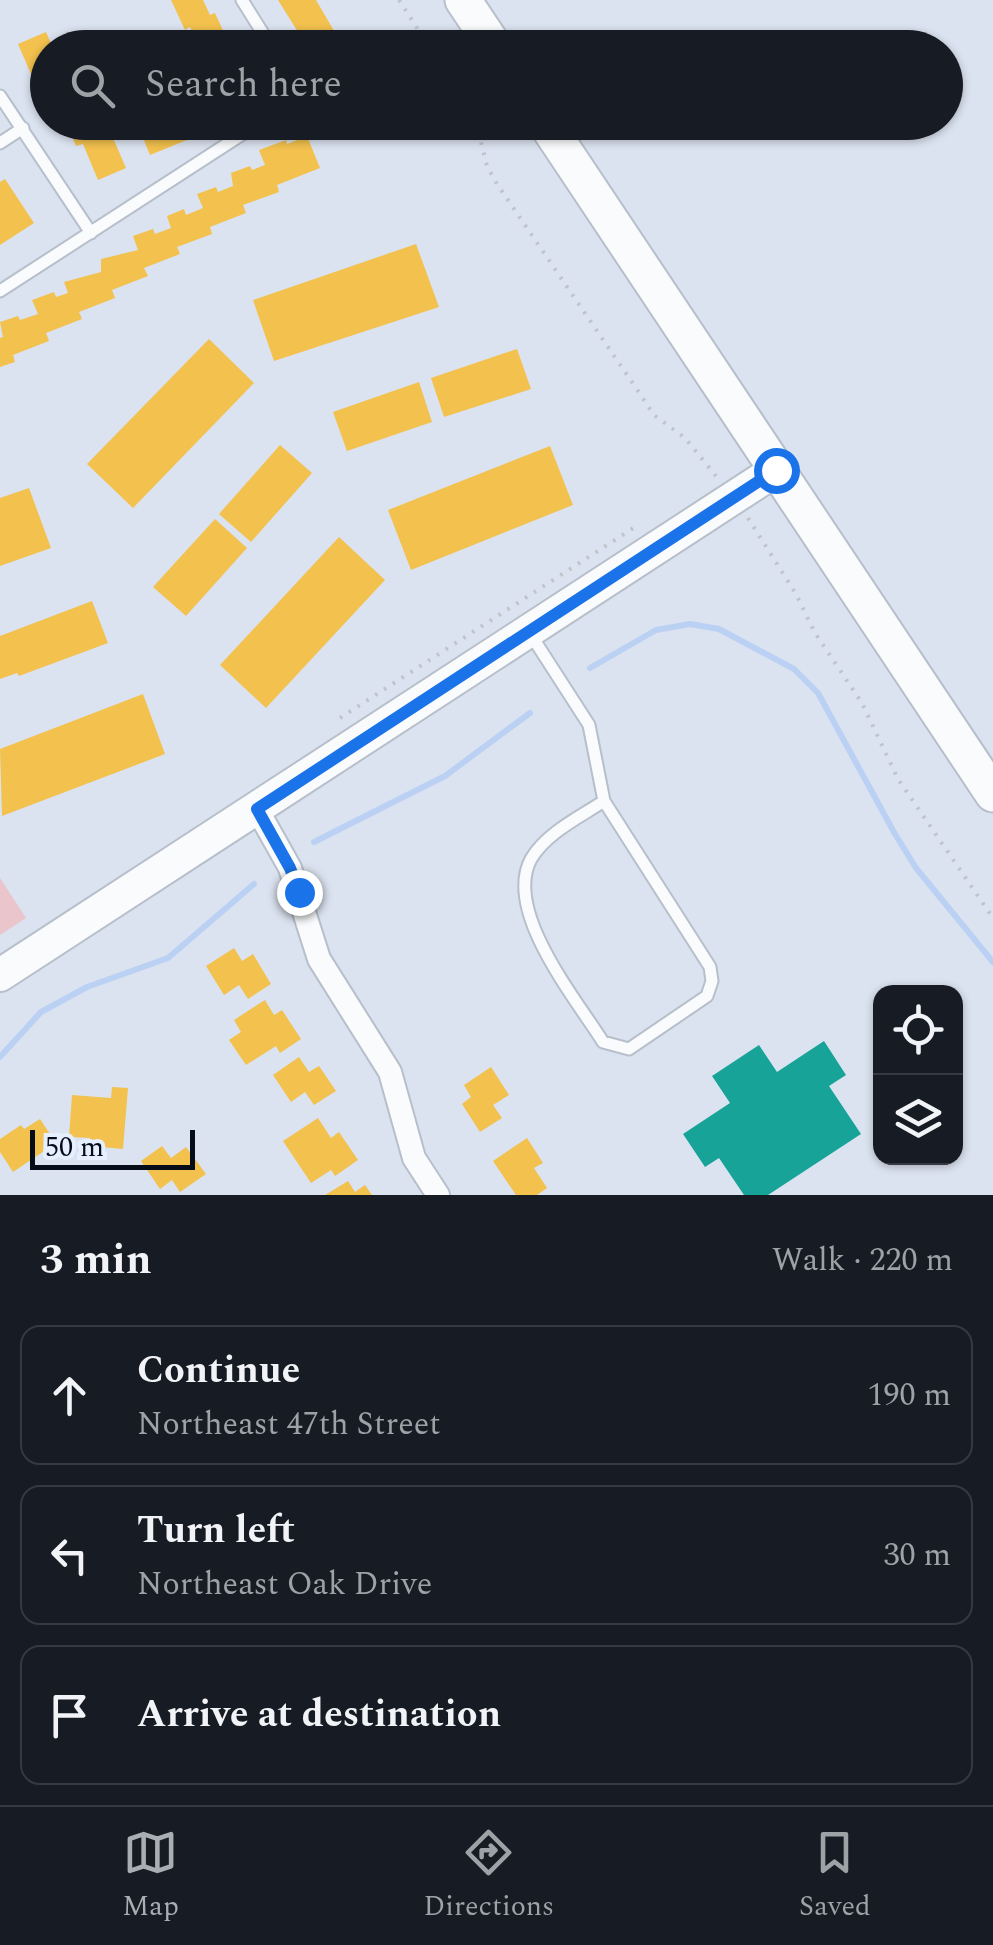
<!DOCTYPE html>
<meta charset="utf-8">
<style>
body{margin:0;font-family:Spectral,serif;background:#242831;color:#f1f3f6}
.controls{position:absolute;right:30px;bottom:30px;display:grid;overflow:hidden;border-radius:20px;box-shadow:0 2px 8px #0004}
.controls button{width:90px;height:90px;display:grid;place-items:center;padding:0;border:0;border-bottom:2px solid #363941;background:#171b24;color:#f1f3f6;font:50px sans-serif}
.scale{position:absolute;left:30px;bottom:25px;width:165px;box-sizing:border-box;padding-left:10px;border:5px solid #060d19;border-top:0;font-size:28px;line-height:35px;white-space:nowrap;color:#060d19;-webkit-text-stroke:8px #e5effe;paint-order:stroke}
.stop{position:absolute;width:30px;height:30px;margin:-22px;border:8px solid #1a73e8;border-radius:50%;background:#fff}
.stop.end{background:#1a73e8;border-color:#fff;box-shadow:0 2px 10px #0008}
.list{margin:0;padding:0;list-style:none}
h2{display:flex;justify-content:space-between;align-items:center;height:130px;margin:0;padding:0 40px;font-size:42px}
h2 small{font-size:32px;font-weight:400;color:#9ea1a6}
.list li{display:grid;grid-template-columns:65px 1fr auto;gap:30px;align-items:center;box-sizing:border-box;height:140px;margin:0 20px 20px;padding:0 20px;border:2px solid #363941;border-radius:20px}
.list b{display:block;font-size:38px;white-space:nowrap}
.list p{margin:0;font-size:32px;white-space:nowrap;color:#9ea1a6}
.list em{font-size:32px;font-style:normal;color:#9ea1a6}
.icon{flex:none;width:55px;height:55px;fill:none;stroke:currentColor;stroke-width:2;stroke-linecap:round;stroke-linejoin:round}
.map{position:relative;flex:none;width:993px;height:1195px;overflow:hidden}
.search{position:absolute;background:#171b24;box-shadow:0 2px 8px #0004;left:30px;right:30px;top:30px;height:110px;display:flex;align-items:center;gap:25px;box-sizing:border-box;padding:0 35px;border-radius:55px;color:#9ea1a6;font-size:38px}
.sheet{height:610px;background:#171b24}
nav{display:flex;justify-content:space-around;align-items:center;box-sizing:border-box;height:140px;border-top:2px solid #363941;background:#171b24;font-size:28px;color:#9ea1a6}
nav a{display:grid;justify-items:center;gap:5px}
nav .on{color:#a9adb4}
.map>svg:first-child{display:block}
.green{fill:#eac5cb}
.homes{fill:#f2c14e}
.public{fill:#17a398}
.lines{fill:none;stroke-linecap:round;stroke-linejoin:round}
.stream{stroke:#bbd1f4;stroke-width:6}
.lane-casing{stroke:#b7bfcb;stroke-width:15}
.street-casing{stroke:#b7bfcb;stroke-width:26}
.secondary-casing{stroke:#b7bfcb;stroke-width:36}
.primary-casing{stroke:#b7bfcb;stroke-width:39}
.path{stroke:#c0c3c9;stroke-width:4;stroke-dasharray:2.5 8;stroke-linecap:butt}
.lane{stroke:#fafbfd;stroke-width:11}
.street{stroke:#fafbfd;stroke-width:22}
.secondary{stroke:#fafbfd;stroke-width:32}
.primary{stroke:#fafbfd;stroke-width:35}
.route{stroke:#1a73e8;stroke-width:12}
</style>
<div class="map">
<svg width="993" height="1195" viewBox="0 0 993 1195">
<rect width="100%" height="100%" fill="#dbe3f0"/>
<path class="green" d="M0,878L26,918L0,935Z"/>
<path class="homes" d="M171,0H203L210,15L215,13L231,48H200L190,27L185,30Z
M278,0H316L344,48H308Z
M46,32L53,48H48V96L40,78L34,81L18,44Z
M66,122H99L104,134L110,131L126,168L98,180L83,144L76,146Z
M151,122H211V123L184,134L187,140L150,155L139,128Z
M307,136L320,168L277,185L279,192L243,205L246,213L210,227L212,234L177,247L180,254L144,268L148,276L112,290L115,298L79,312L82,319L46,333L49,341L13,355L15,362L0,367V338L3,337L0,322L18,316L20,320L38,314L32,300L54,292L56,297L68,293L64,282L101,272V259L138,250L133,236L153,229L155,234L171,228L167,216L184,209L186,215L203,208L197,194L216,187L218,192L233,186L231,173L250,166L252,170L265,165L259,150L286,140L287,144Z
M5,179L34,223L0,245V182Z
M416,244L439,307L274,361L253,300Z
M209,339L254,383L133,508L87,464Z
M517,349L531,389L444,417L431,378Z
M419,382L432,422L347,451L333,412Z
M280,445L312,473L251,542L219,514Z
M550,446L573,505L411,570L388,510Z
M29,488L51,548L0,566V498Z
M215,519L247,548L186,616L153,587Z
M339,537L385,580L266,708L220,665Z
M92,601L108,643L19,676L17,673L0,679V636Z
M143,694L165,754L2,816L0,749Z
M234,948L242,961L253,954L271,984L248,999L239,985L224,995L206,966Z
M265,1000L274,1015L282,1010L301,1039L280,1053L276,1046L246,1065L229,1040L241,1032L234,1020Z
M299,1057L309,1072L319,1066L336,1091L314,1105L305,1092L291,1102L273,1075Z
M491,1067L509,1095L493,1105L502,1118L480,1132L462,1104L471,1097L464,1085Z
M112,1087L128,1088L123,1149L90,1146V1138L69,1137L72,1095L111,1098Z
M318,1118L331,1138L339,1132L358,1160L335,1176L331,1170L311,1183L283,1141Z
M40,1119L56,1143L13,1172L0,1152V1139L21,1125L24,1129Z
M527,1138L543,1163L534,1168L547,1188L537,1195H516L493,1161Z
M162,1146L171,1158L186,1147L206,1174L180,1192L172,1180L160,1189L141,1161Z
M348,1181L355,1192L365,1185L372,1195H325Z"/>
<path class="public" d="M824,1041L846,1075L829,1086L861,1134L768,1195H744L719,1158L705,1167L683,1134L730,1103L712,1076L759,1045L777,1072Z"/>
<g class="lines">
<path class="stream" d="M590,668L656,630L690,624L719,629L794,669L818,693L895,834L916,868L993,962
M314,842L445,776L530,713
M0,1057L41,1012L87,987L168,958L254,884"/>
<g class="lane-casing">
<path id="lane" d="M242,0L272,48
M0,96L91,233
M0,143L23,128
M0,291L261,122
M531,635L589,725L604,801L710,967L712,981L707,996L629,1049L603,1042C576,999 503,911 531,859C546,833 580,817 604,801"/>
</g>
<g class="street-casing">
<path id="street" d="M257,809L290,868L319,959L390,1072L414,1158L438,1195"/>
</g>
<g class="secondary-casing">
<path id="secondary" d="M0,975L776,470"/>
</g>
<g class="primary-casing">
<path id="primary" d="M463,0L495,48
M545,122L993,794"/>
</g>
<path class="path" d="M399,0L430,48
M476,122L487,166L497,184L638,391L654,415L685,438L716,476
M748,518L796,594L815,633L862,703L898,779L993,918
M340,718L638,525"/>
<use href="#lane" class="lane"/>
<use href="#street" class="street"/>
<use href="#secondary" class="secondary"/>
<use href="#primary" class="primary"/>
</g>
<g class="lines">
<path class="route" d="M299,892L290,868L257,809L776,470"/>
</g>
</svg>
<div class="controls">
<button><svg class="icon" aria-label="locate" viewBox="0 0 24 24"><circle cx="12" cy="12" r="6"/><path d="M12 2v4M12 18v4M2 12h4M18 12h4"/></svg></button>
<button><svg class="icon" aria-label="layers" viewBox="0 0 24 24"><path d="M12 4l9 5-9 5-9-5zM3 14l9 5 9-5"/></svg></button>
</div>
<div class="scale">50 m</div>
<div class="stop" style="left:776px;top:470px"></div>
<div class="stop end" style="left:299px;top:892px"></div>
<div class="search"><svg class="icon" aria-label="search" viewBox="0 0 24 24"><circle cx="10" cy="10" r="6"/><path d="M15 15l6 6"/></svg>Search here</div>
</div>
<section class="sheet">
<h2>3 min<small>Walk · 220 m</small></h2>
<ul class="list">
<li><svg class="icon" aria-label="ahead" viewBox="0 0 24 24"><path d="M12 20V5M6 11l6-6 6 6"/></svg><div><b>Continue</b><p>Northeast 47th Street</p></div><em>190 m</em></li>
<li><svg class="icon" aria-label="left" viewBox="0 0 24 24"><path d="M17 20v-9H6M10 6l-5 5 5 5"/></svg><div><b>Turn left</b><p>Northeast Oak Drive</p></div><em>30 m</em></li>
<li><svg class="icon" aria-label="arrive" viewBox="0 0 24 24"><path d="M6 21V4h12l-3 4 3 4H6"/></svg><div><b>Arrive at destination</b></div></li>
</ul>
</section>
<nav>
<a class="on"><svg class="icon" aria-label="map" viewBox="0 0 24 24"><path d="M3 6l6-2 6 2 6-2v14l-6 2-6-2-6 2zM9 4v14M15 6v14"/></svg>Map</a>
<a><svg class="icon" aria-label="directions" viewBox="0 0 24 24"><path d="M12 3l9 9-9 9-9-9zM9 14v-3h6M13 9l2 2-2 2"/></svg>Directions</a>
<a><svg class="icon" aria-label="saved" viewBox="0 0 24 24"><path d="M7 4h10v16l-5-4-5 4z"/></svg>Saved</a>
</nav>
